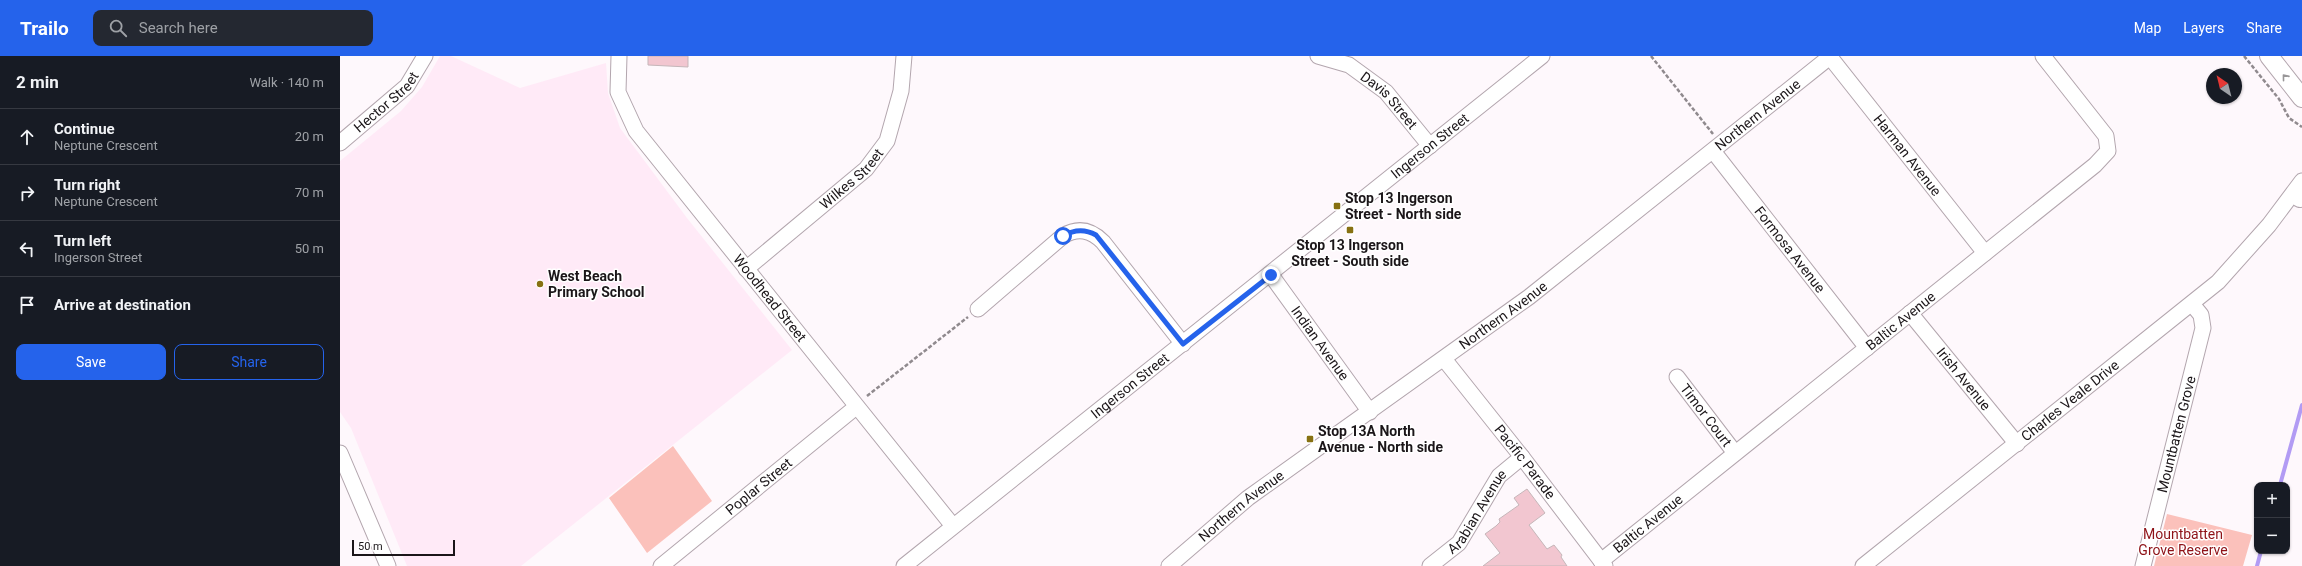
<!DOCTYPE html>
<meta charset="utf-8">
<style>
body{margin:0;font-family:Roboto,sans-serif;background:#242831;color:#f1f3f6}
.controls{position:absolute;right:12px;bottom:12px;display:grid;overflow:hidden;border-radius:8px;box-shadow:0 1px 3px #0004}
.controls button{width:36px;height:36px;display:grid;place-items:center;padding:0;border:0;border-bottom:1px solid #363941;background:#171b24;color:#f1f3f6;font:20px sans-serif}
.compass{position:absolute;left:1866px;top:12px;width:36px;height:36px;border-radius:50%;background:#171b24;box-shadow:0 1px 3px #0004;rotate:325deg}
.scale{position:absolute;left:12px;bottom:10px;width:103px;box-sizing:border-box;padding-left:4px;border:2px solid #1b1619;border-top:0;font-size:11px;line-height:14px;white-space:nowrap;color:#1b1619;-webkit-text-stroke:3px #fff;paint-order:stroke}
.stop{position:absolute;width:12px;height:12px;margin:-9px;border:3px solid #2563eb;border-radius:50%;background:#fff}
.stop.end{background:#2563eb;border-color:#fff;box-shadow:0 1px 4px #0008}
.list{margin:0;padding:0;list-style:none}
h2{display:flex;justify-content:space-between;align-items:center;height:52px;margin:0;padding:0 16px;font-size:17px}
h2 small{font-size:13px;font-weight:400;color:#9ea1a6}
.list li{display:grid;grid-template-columns:26px 1fr auto;gap:12px;align-items:center;box-sizing:border-box;height:56px;padding:0 16px;border-top:1px solid #363941}
.list b{display:block;font-size:15px;white-space:nowrap}
.list p{margin:0;font-size:13px;white-space:nowrap;color:#9ea1a6}
.list em{font-size:13px;font-style:normal;color:#9ea1a6}
.actions{display:flex;gap:8px;padding:12px 16px}
.actions a{flex:1;padding:9px 0;border:1px solid #2563eb;border-radius:8px;text-align:center;font-size:14px;color:#2563eb}
.actions .main{background:#2563eb;color:#fff}
.icon{flex:none;width:22px;height:22px;fill:none;stroke:currentColor;stroke-width:2;stroke-linecap:round;stroke-linejoin:round}
.map{position:relative;flex:none;width:1962px;height:510px;overflow:hidden}
header{display:flex;align-items:center;gap:24px;box-sizing:border-box;height:56px;padding:0 20px;background:#2563eb;color:#fff}
header strong{font-size:19px}
nav{display:flex;gap:22px;margin-inline-start:auto;font-size:14px}
.search{width:280px;height:36px;background:#242831;display:flex;align-items:center;gap:10px;box-sizing:border-box;padding:0 14px;border-radius:8px;color:#9ea1a6;font-size:15px}
main{display:flex}
aside{flex:1;background:#171b24}
.map>svg:first-child{display:block}
.built{fill:#ffeaf7}
.green{fill:#fbc1bb}
.lines{fill:none;stroke-linecap:round;stroke-linejoin:round}
.stream{stroke:#b29bf4;stroke-width:4}
.building{fill:#f2c6d0;stroke:#c5b6b9}
.minor-casing{stroke:#b3a6ae;stroke-width:17}
.major-casing{stroke:#b3a6ae;stroke-width:20}
.path{stroke:#908a8e;stroke-width:2.5;stroke-dasharray:4 2;stroke-linecap:butt}
.minor{stroke:#fff;stroke-width:15}
.major{stroke:#fff;stroke-width:18}
.oneway{stroke:#989698}
.route{stroke:#2563eb;stroke-width:5}
.poi-dot{fill:#877112;stroke:#fff;stroke-width:1.5}
.labels{text-anchor:middle;dominant-baseline:central;stroke-width:3;stroke-linejoin:round;paint-order:stroke}
.street-label{font-size:14px;fill:#1b1619;stroke:#fff}
.poi-label{font-size:14px;font-weight:bold;fill:#1b1619;stroke:#fff;text-anchor:start}
.park-label{font-size:14px;fill:#8e1217;stroke:#fff}
</style>
<header>
<strong>Trailo</strong>
<div class="search"><svg class="icon" aria-label="search" viewBox="0 0 24 24"><circle cx="10" cy="10" r="6"/><path d="M15 15l6 6"/></svg>Search here</div>
<nav><a>Map</a><a>Layers</a><a>Share</a></nav>
</header>
<main>
<aside>
<h2>2 min<small>Walk · 140 m</small></h2>
<ul class="list">
<li><svg class="icon" aria-label="ahead" viewBox="0 0 24 24"><path d="M12 20V5M6 11l6-6 6 6"/></svg><div><b>Continue</b><p>Neptune Crescent</p></div><em>20 m</em></li>
<li><svg class="icon" aria-label="right" viewBox="0 0 24 24"><path d="M7 20v-9h11M14 6l5 5-5 5"/></svg><div><b>Turn right</b><p>Neptune Crescent</p></div><em>70 m</em></li>
<li><svg class="icon" aria-label="left" viewBox="0 0 24 24"><path d="M17 20v-9H6M10 6l-5 5 5 5"/></svg><div><b>Turn left</b><p>Ingerson Street</p></div><em>50 m</em></li>
<li><svg class="icon" aria-label="arrive" viewBox="0 0 24 24"><path d="M6 21V4h12l-3 4 3 4H6"/></svg><div><b>Arrive at destination</b></div></li>
</ul>
<div class="actions"><a class="main">Save</a><a>Share</a></div>
</aside>
<div class="map">
<svg width="1962" height="510" viewBox="0 0 1962 510">
<rect width="100%" height="100%" fill="#fef8fc"/>
<path class="built" d="M100,0H111L180,32L266,7L268,37L280,72L347,162L452,294L181,510H67L11,372L0,356V105L61,55L82,31Z"/>
<path class="green" d="M333,390L372,445L307,497L269,442Z
M1827,458L1912,479L1903,510H1814Z"/>
<g class="lines">
<path class="stream" d="M1940,429L1962,349
M1917,510L1921,495"/>
</g>
<path class="building" d="M308,0H348V11L308,9Z
M1187,433L1205,457L1189,469L1207,493L1214,489L1222,499L1221,501L1227,510H1143L1160,497L1145,478L1156,470L1160,466L1159,463L1179,449L1174,442Z"/>
<g class="lines">
<g class="minor-casing">
<g id="minor">
<path id="s1" d="M279,0L278,36L296,75L613,470"/>
<path id="s2" d="M978,0L1009,9L1046,36L1090,90"/>
<path id="s3" d="M1490,1L1645,197"/>
<path id="s4" d="M0,87L67,30L85,0"/>
<path id="s5" d="M1373,95L1527,292"/>
<path id="s6" d="M406,213L526,113L547,85L561,35L564,0"/>
<path id="s7" d="M931,219L1030,356"/>
<path d="M638,253L723,180C738,171 751,174 763,186L843,288"/>
<path id="s8" d="M1570,257L1677,388"/>
<path id="s9" d="M1104,303L1182,401L1265,510"/>
<path id="s10" d="M1337,321L1395,397"/>
<path d="M0,397L48,510"/>
<path id="s11" d="M1261,505L1755,109L1768,95L1766,80L1703,0"/>
<path id="s12" d="M321,510L516,351"/>
<path id="s13" d="M564,510L1202,0"/>
<path id="s14" d="M829,510L908,442L1189,241L1491,0"/>
<path id="s15" d="M1090,510L1119,487L1159,420L1182,401"/>
<path id="s16" d="M1523,510L1878,226L1929,169L1962,125"/>
<path id="s17" d="M1803,510L1863,272L1861,259L1852,248"/>
</g>
</g>
<g class="major-casing">
<path id="major" d="M1929,0L1962,42
M1960,142L1962,141"/>
</g>
<path class="path" d="M1311,0L1373,78
M1904,0L1939,43L1949,62L1962,71
M527,340L628,261"/>
<use href="#minor" class="minor"/>
<use href="#major" class="major"/>
</g>
<defs><path id="oneway-chevron" d="M-2-3.5L2.5 0L-2 3.5" fill="none" stroke-width="1.6" stroke-linecap="round" stroke-linejoin="round"/></defs>
<use class="oneway" href="#oneway-chevron" transform="translate(1945 21) rotate(-129)"/>
<g class="lines">
<path class="route" d="M723,180C735,173 745,173 756,179L843,288L931,219"/>
</g>
<g class="poi-dot">
<rect x="993" y="146" width="8" height="8" rx="2"/>
<rect x="1006" y="170" width="8" height="8" rx="2"/>
<circle cx="200" cy="228" r="4"/>
<rect x="966" y="379" width="8" height="8" rx="2"/>
</g>
<g class="labels">
<g class="street-label">
<text stroke="none"><textPath href="#s4" startOffset="62">Hector Street</textPath></text>
<text stroke="none"><textPath href="#s2" startOffset="86">Davis Street</textPath></text>
<text stroke="none"><textPath href="#s14" startOffset="742">Northern Avenue</textPath></text>
<text stroke="none"><textPath href="#s13" startOffset="673">Ingerson Street</textPath></text>
<text stroke="none"><textPath href="#s3" startOffset="125">Harman Avenue</textPath></text>
<text stroke="none"><textPath href="#s6" startOffset="139">Wilkes Street</textPath></text>
<text stroke="none"><textPath href="#s5" startOffset="125">Formosa Avenue</textPath></text>
<text stroke="none"><textPath href="#s1" startOffset="293">Woodhead Street</textPath></text>
<text stroke="none"><textPath href="#s14" startOffset="418">Northern Avenue</textPath></text>
<text stroke="none"><textPath href="#s11" startOffset="384">Baltic Avenue</textPath></text>
<text stroke="none"><textPath href="#s7" startOffset="84">Indian Avenue</textPath></text>
<text stroke="none"><textPath href="#s8" startOffset="85">Irish Avenue</textPath></text>
<text stroke="none"><textPath href="#s13" startOffset="289">Ingerson Street</textPath></text>
<text stroke="none"><textPath href="#s16" startOffset="265">Charles Veale Drive</textPath></text>
<text stroke="none"><textPath href="#s10" startOffset="48">Timor Court</textPath></text>
<text stroke="none"><textPath href="#s17" startOffset="136">Mountbatten Grove</textPath></text>
<text stroke="none"><textPath href="#s9" startOffset="131">Pacific Parade</textPath></text>
<text stroke="none"><textPath href="#s12" startOffset="126">Poplar Street</textPath></text>
<text stroke="none"><textPath href="#s14" startOffset="94">Northern Avenue</textPath></text>
<text stroke="none"><textPath href="#s15" startOffset="73">Arabian Avenue</textPath></text>
<text stroke="none"><textPath href="#s11" startOffset="60">Baltic Avenue</textPath></text>
</g>
<g class="poi-label">
<text x="1005" y="142">Stop 13 Ingerson<tspan x="1005" dy="16">Street - North side</tspan></text>
<text x="1010" y="189" text-anchor="middle">Stop 13 Ingerson<tspan x="1010" dy="16">Street - South side</tspan></text>
<text x="208" y="220">West Beach<tspan x="208" dy="16">Primary School</tspan></text>
<text x="978" y="375">Stop 13A North<tspan x="978" dy="16">Avenue - North side</tspan></text>
</g>
<g class="park-label">
<text x="1843" y="478">Mountbatten<tspan x="1843" dy="16">Grove Reserve</tspan></text>
</g>
</g>
</svg>
<div class="controls">
<button>+</button>
<button>−</button>
</div>
<svg class="compass" viewBox="-18 -18 36 36"><path d="M0-13l5 13h-10z" fill="#e53935"/><path d="M0 13l5-13h-10z" fill="#9ea1a6"/></svg>
<div class="scale">50 m</div>
<div class="stop" style="left:723px;top:180px"></div>
<div class="stop end" style="left:931px;top:219px"></div>
</div>
</main>
